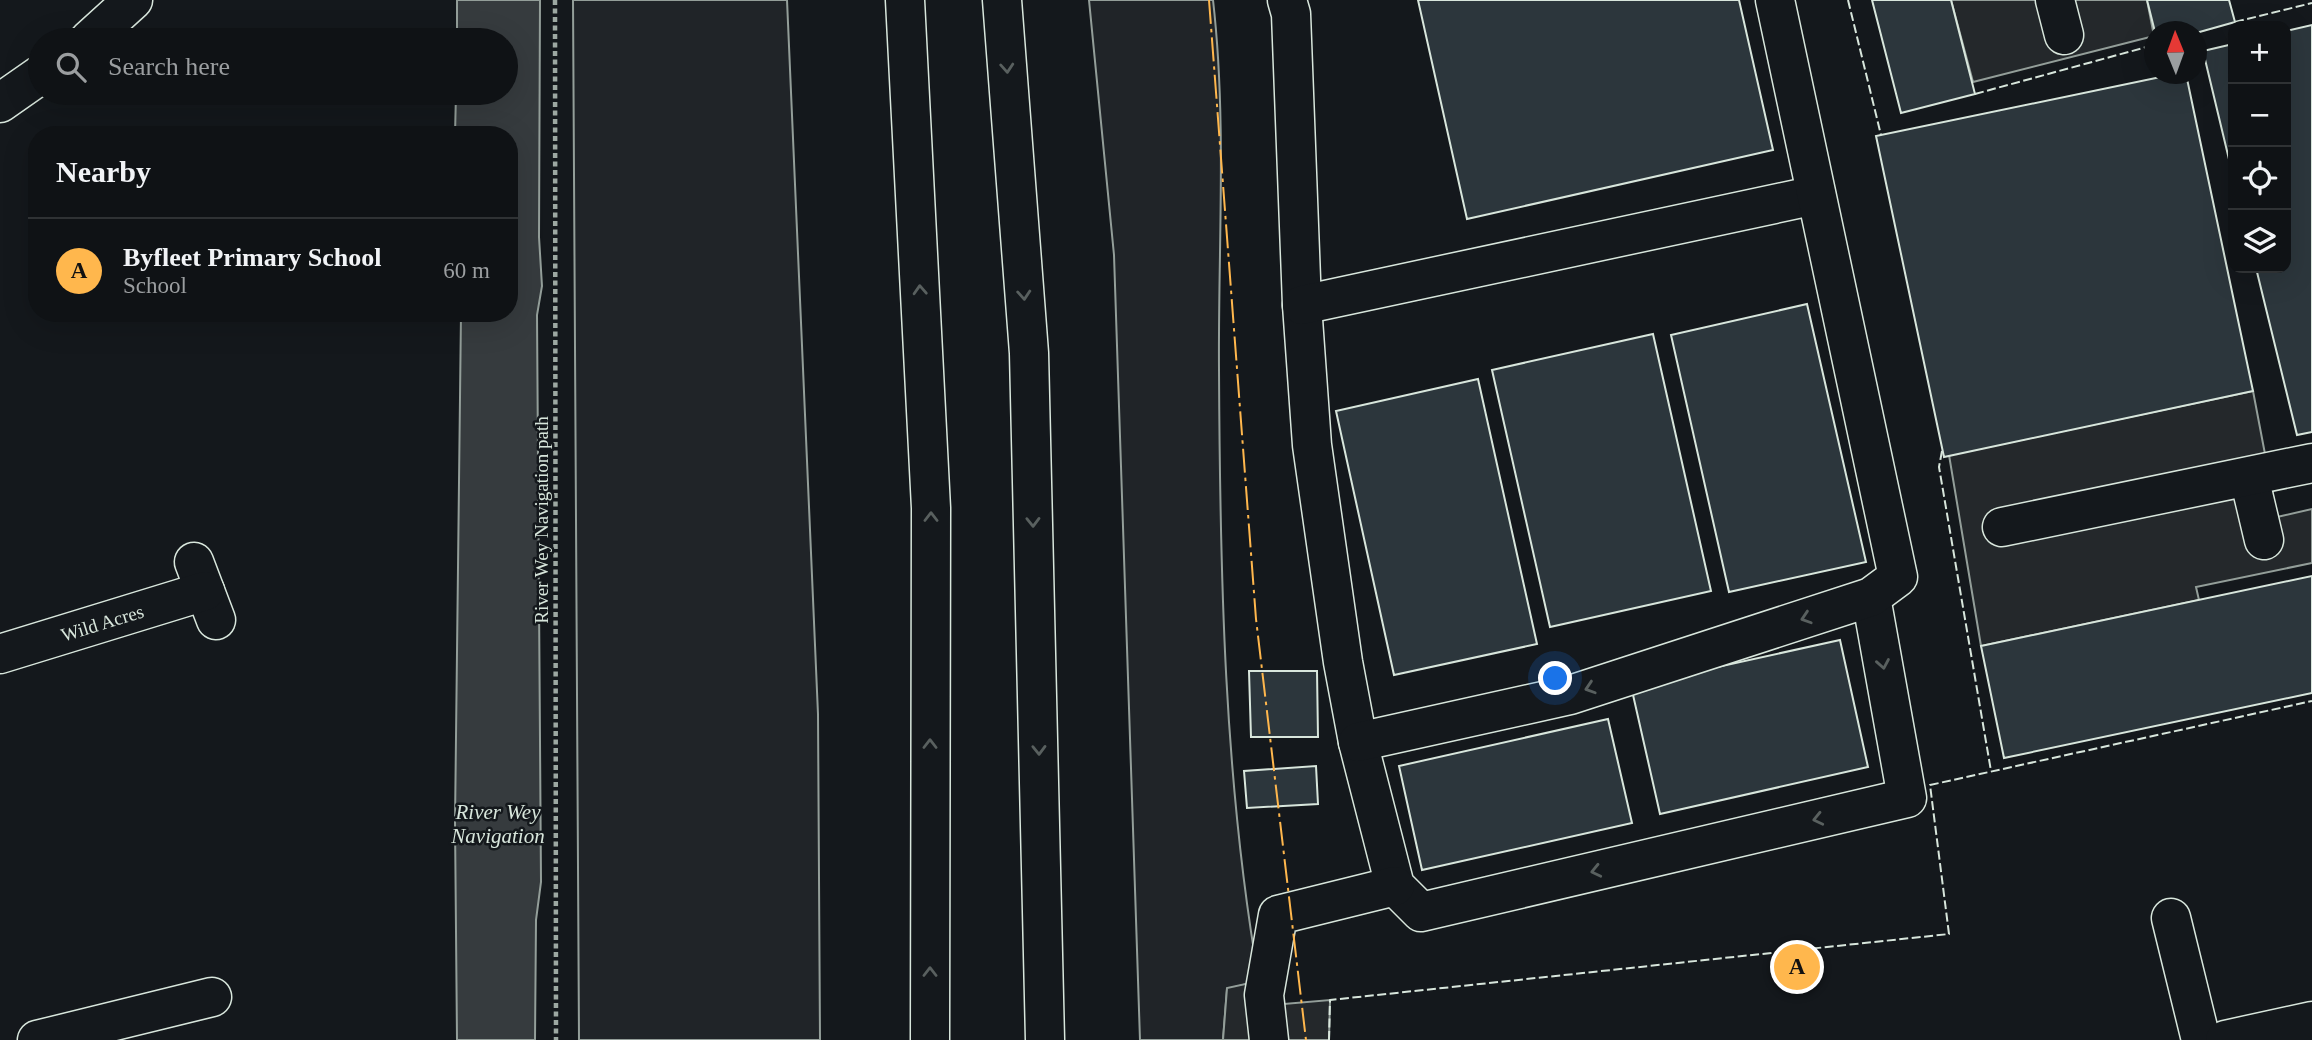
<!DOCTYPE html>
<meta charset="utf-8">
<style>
body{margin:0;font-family:"Times New Roman",serif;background:#181b1e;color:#f1f3f6}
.controls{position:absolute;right:21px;top:21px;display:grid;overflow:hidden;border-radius:14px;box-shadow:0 7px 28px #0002}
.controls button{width:63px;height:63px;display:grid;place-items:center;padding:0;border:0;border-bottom:2px solid #2f3234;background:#0f1215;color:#f1f3f6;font:35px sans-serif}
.compass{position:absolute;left:2144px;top:21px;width:63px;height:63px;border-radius:50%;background:#0f1215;box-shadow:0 7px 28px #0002;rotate:359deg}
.you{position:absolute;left:1556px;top:679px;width:24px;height:24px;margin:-18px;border:5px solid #fff;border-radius:50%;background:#1a73e8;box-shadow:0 0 0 10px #1a73e833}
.badge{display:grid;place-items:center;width:46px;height:46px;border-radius:50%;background:#ffb74d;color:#111;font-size:23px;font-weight:700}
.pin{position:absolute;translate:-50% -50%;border:4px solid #fff;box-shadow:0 2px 7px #0006}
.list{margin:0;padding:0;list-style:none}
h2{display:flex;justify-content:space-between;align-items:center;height:91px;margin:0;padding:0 28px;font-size:30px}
h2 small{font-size:23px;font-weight:400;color:#9b9ea0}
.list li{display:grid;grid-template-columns:46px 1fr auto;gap:21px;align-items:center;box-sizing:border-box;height:105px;padding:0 28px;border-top:2px solid #2f3234}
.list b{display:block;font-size:26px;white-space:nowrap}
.list p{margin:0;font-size:23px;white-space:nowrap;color:#9b9ea0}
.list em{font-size:23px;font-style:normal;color:#9b9ea0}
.icon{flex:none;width:38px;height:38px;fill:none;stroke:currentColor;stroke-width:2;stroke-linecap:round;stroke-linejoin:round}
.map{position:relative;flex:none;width:2312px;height:1040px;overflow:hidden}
.search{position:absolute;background:#0f1215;box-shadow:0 7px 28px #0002;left:28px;top:28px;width:490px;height:77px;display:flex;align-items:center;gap:18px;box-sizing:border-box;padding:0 24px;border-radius:38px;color:#9b9ea0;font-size:26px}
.panel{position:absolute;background:#0f1215;box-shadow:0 7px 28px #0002;left:28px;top:126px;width:490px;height:196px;border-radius:28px}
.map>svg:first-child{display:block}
.green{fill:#202428;stroke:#939e99;stroke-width:2}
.parking{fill:#24282b;stroke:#939e99;stroke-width:2}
.water{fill:#363b3e;stroke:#939e99;stroke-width:2}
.building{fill:#2c363c;stroke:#d8e6dc;stroke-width:2}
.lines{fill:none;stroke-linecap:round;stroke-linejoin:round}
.minor-casing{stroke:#d8e6dc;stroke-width:41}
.highway-casing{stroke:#d8e6dc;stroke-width:41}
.path{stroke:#9da8a2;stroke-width:4.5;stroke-dasharray:5 3.5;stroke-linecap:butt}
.minor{stroke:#14181c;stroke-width:38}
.highway{stroke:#14181c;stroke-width:38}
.fence{stroke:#d8e6dc;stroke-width:2;stroke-dasharray:9 3.5;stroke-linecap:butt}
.power{stroke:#ffb74d;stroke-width:2;stroke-dasharray:24 5 3.5 5;stroke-linecap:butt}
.oneway{stroke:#59605f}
.labels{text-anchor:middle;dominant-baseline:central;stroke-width:5;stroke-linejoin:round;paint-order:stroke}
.street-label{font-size:19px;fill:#d8e6dc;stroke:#14181c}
.water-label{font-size:21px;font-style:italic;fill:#d8e6dc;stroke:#14181c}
</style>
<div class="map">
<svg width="2312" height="1040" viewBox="0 0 2312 1040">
<rect width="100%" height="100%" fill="#14181c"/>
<path class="green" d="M573,0H787L818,714L820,1040H579Z
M1089,0H1213C1227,122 1218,247 1219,370C1220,573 1224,781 1259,981L1227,989L1223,1040H1140L1114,255Z"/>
<path class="parking" d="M1951,0H2147L2154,36L1973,82Z
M2253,391L2277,517L2312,509V563L2196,587L2199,600L1981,646L1949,455Z
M1259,981L1284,1004L1330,1000L1329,1040H1223L1227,988Z"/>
<path class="water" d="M457,0H540L539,237L542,286L537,315L541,882L536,920L535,1040H457L455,822L461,313H509V135H455L456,93H506V40H457Z"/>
<path class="building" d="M1418,0H1739L1773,150L1467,219Z
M1872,0H1951L1975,94L1901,113Z
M2147,0H2229L2235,22L2196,33L2155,32Z
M2312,25V432L2297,435L2256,268H2286V31Z
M2233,44V176L2203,51Z
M2175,74H2186L2253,391L1944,457L1876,136Z
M1807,304L1866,562L1729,592L1671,335Z
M1653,334L1711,591L1550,627L1492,370Z
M1478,379L1537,644L1394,675L1336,411Z
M2312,576V693L2004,758L1981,646Z
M1840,640L1868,767L1660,814L1631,686Z
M1249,671H1317L1318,737H1251Z
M1608,719L1632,823L1422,870L1399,766Z
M1316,766L1318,804L1247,808L1244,771Z"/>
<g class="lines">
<g class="minor-casing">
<g id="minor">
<path d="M1287,0L1291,14L1302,305L1312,445L1343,662L1358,742L1395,886L1421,912L1907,798L1871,597"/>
<path d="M2055,0L2064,35"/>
<path d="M89,40L133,0"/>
<path d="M0,103L40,75"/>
<path d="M1302,305L1816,195"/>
<path d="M2249,477L2264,540"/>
<path d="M2002,527L2312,463"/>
<path d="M194,562L216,620"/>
<path id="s1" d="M0,654L205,591"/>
<path d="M1358,742L1570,695L1871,597L1898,577L1775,0"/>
<path d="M2171,918L2201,1040"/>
<path d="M37,1040L212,997"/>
<path d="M1269,1040L1264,995L1278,915L1395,886"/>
<path d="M2225,1040L2312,1021"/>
</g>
</g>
<g class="highway-casing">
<path id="highway" d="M905,0L931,508L930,1040
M1002,0L1029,353L1045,1040"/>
</g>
<path class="path" d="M555,0L556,1040"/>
<use href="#minor" class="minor"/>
<use href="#highway" class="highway"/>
<path class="fence" d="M1848,0L1881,135
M2235,22L2312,3
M1975,94L2154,45
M1942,451L1939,467L1991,771
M1329,1040L1330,1000L1949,934L1930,785L2312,701"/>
<path class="power" d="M1209,0L1256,619L1306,1040"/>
</g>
<defs><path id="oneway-chevron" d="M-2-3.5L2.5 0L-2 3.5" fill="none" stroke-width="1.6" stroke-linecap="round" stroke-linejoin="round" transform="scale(1.75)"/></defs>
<g class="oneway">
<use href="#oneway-chevron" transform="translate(1007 68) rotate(86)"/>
<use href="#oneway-chevron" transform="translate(920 290) rotate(-93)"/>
<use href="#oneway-chevron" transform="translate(1024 295) rotate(86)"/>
<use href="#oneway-chevron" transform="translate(931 517) rotate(-90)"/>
<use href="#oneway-chevron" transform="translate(1033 522) rotate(89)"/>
<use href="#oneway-chevron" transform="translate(1806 618) rotate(162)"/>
<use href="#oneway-chevron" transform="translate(1883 664) rotate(80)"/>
<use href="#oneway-chevron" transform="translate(1590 688) rotate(162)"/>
<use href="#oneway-chevron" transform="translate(930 744) rotate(-90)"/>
<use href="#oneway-chevron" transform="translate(1039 750) rotate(89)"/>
<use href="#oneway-chevron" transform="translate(1818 819) rotate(167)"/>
<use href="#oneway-chevron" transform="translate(1596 871) rotate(167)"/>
<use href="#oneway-chevron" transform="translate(930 972) rotate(-90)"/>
</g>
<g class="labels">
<g class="street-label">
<text transform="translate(541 520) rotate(-90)">River Wey Navigation path</text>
<text stroke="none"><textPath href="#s1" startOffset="107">Wild Acres</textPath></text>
</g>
<g class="water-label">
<text x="498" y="812">River Wey<tspan x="498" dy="24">Navigation</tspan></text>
</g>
</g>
</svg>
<div class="controls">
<button>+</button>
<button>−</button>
<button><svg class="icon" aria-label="locate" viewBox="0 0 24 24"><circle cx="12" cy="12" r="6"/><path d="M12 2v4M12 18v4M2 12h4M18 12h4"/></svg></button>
<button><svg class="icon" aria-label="layers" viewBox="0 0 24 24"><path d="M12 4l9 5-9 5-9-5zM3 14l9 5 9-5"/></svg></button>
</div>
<svg class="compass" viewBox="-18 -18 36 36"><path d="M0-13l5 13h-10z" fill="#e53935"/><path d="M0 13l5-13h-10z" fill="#9b9ea0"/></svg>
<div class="you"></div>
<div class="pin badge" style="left:1797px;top:967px">A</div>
<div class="search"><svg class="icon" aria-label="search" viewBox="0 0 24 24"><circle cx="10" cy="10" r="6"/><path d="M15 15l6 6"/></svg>Search here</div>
<section class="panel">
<h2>Nearby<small></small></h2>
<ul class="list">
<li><span class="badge">A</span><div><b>Byfleet Primary School</b><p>School</p></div><em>60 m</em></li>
</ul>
</section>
</div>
